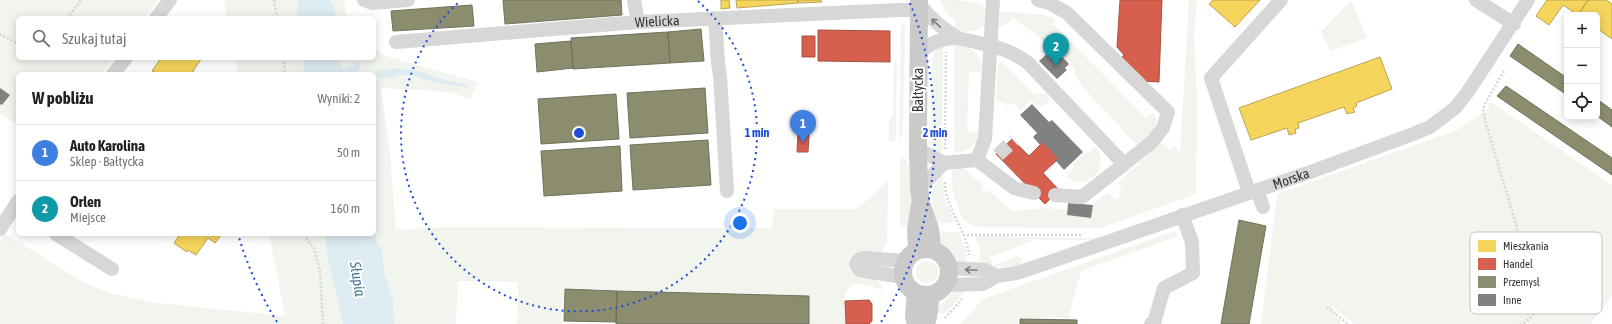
<!DOCTYPE html>
<html lang="pl">
<meta charset="utf-8">
<style>
body{margin:0;font-family:"Asap Condensed",sans-serif;background:#f2f2f2;color:#202124}
.controls{position:absolute;right:12px;top:12px;display:grid;overflow:hidden;border-radius:6px;box-shadow:0 2px 10px #0003}
.controls button{width:36px;height:36px;display:grid;place-items:center;padding:0;border:0;border-bottom:1px solid #e0e0e0;background:#fff;color:#202124;font:20px sans-serif}
.you{position:absolute;left:740px;top:223px;width:14px;height:14px;margin:-10px;border:3px solid #fff;border-radius:50%;background:#1a73e8;box-shadow:0 0 0 6px #1a73e833}
.badge{display:grid;place-items:center;width:26px;height:26px;border-radius:50%;background:#111827;color:#fff;font-size:13px;font-weight:700}
.pin{position:absolute;translate:-50% -33px;filter:drop-shadow(0 1px 2px #0008)}
.pin::after{content:'';position:absolute;top:21px;width:14px;height:12px;background:inherit;clip-path:polygon(0 0,100% 0,50% 100%)}
.list{margin:0;padding:0;list-style:none}
h2{display:flex;justify-content:space-between;align-items:center;height:52px;margin:0;padding:0 16px;font-size:17px}
h2 small{font-size:13px;font-weight:400;color:#757577}
.list li{display:grid;grid-template-columns:26px 1fr auto;gap:12px;align-items:center;box-sizing:border-box;height:56px;padding:0 16px;border-top:1px solid #e0e0e0}
.list b{display:block;font-size:15px;white-space:nowrap}
.list p{margin:0;font-size:13px;white-space:nowrap;color:#757577}
.list em{font-size:13px;font-style:normal;color:#757577}
.icon{flex:none;width:22px;height:22px;fill:none;stroke:currentColor;stroke-width:2;stroke-linecap:round;stroke-linejoin:round}
.map{position:relative;flex:none;width:1612px;height:324px;overflow:hidden}
.search{position:absolute;background:#fff;box-shadow:0 2px 10px #0003;left:16px;top:16px;width:360px;height:44px;display:flex;align-items:center;gap:10px;box-sizing:border-box;padding:0 14px;border-radius:6px;color:#757577;font-size:15px}
.panel{position:absolute;background:#fff;box-shadow:0 2px 10px #0003;left:16px;top:72px;width:360px;height:164px;border-radius:6px}
.map>svg:first-child{display:block}
.green{fill:#f1f5ed}
.water{fill:#ddebf3}
.homes{fill:#f6d55c;stroke:#bca450}
.shops{fill:#d6604d;stroke:#a55245}
.industry{fill:#8c8c6e;stroke:#71715c}
.building{fill:#818181}
.lines{fill:none;stroke-linecap:round;stroke-linejoin:round}
.minor-tunnel{stroke:#d6d6d6;stroke-width:14;stroke-dasharray:14 7;stroke-linecap:butt}
.path{stroke:#d6d6d6;stroke-width:2.5;stroke-dasharray:2 2;stroke-linecap:butt}
.minor{stroke:#d7d7d7;stroke-width:14}
.major{stroke:#cacaca;stroke-width:18}
.oneway{stroke:#7d7d7d}
.ring{fill:none;stroke:#1d4ed8;stroke-width:2;stroke-dasharray:2 4}
.labels{text-anchor:middle;dominant-baseline:central;stroke-width:4;stroke-linejoin:round;paint-order:stroke}
.street-label{font-size:14px;fill:#333;stroke:#fff}
.water-label{font-size:15px;font-style:italic;fill:#3f7597;stroke:#fff}
.key{fill:#fff;stroke:#c2c2c2;stroke-width:1}
.key-label{font-size:11px;fill:#333}
.centre{fill:#1d4ed8;stroke:#fff;stroke-width:2}
.ring-label{font-size:12px;text-anchor:middle;font-weight:bold;fill:#1d4ed8;stroke:#fff;stroke-width:4;stroke-linejoin:round;paint-order:stroke}
</style>
<div class="map">
<svg width="1612" height="324" viewBox="0 0 1612 324">
<rect width="100%" height="100%" fill="#fff"/>
<path class="green" d="M0,0H158L144,18H18V58H114L102,74H18V125L0,114Z
M224,0H298V1L296,18H227Z
M329,0H344L347,18H336C336,9 334,6 329,0Z
M941,0C954,0 977,0 985,8L984,26C975,34 964,31 954,30L956,22L946,12L940,1Z
M1189,0H1197L1194,37L1197,102L1196,194L1100,228L975,227L963,219L954,196L952,185V170L963,168L983,185L981,189L985,192L988,190L1012,211L1045,208L1067,210V215L1091,218L1092,206L1107,192L1116,200L1121,195L1118,191L1122,188L1118,183L1161,143L1170,150L1175,146L1180,154Z
M1351,0L1367,38L1330,51L1321,32Z
M1001,12L1042,14L1055,19L1052,23L1105,76L1145,118L1153,112C1162,126 1149,135 1139,145L1136,144L1085,90L1077,78L1073,66L1055,47L1046,44L1034,33L1013,18L1004,26L999,27L998,25Z
M901,20L905,28L903,133L899,140Z
M943,46L942,153L935,150L930,142L932,59L936,50Z
M954,46C973,46 981,53 982,72H969L967,131L980,132C976,145 968,153 954,152Z
M374,48L382,55L477,82L471,99L450,92L381,88L390,154L396,230L445,227L772,228L773,209H857L888,181L887,242L880,254L868,253L878,282L884,290L857,283C840,285 845,312 846,324H809V296L564,288L562,324H517L518,282L458,281L456,324H394L393,300L384,271L382,249L377,242L374,227V74H344L343,68L338,58H374Z
M235,58H304L303,65L304,74H238Z
M894,61H897L896,141L889,142V118L893,117Z
M1001,61L1033,93L1047,94L1050,100L1042,107L1039,104L1037,106L1031,100L1020,110L1012,102L1008,106L1004,103L996,101L998,65Z
M1491,102L1612,185V295L1591,324H1354L1332,306L1342,324H1261L1277,194L1457,130L1486,111Z
M1095,146C1112,168 1087,193 1066,176L1075,167L1073,164L1087,151L1088,153Z
M900,157L906,160L909,167L912,226H902L900,223Z
M943,175L944,197L955,222L935,224C933,207 927,188 943,175Z
M1175,231L1179,236L1081,271L1069,315L1077,318H1018V324H960L983,299Z
M3,232L79,280L109,293L157,303L285,316L269,234H326V250L343,324H0V240Z
M959,232L966,250V266C949,259 944,249 937,233Z
M975,236L1093,238L1100,237L1093,240H1034L990,257L993,265L1018,256L1022,258L1021,264C1013,269 990,266 979,266L980,252L981,251Z
M916 272a11 11 0 1 1 22 0a11 11 0 1 1-22 0Z
M955,291H965L946,313H933L949,296Z"/>
<path class="water" d="M298,0H329C334,6 336,9 336,18H296Z
M304,58H338L343,68L353,66L357,63H360C361,67 359,72 355,74H304L303,64Z
M399,68L422,72L440,79L468,85L467,88L454,85L436,83L411,75H398L386,79L378,77L376,73L377,70Z
M374,227L377,242L382,249L384,271L393,300L394,324H343L326,250V234H374Z"/>
<path class="homes" d="M721,0H729L730,8L721,9Z
M736,0H798V3L737,8Z
M798,0H821L822,2L798,3Z
M1213,0H1260L1235,27L1209,4Z
M1547,0H1588L1578,15L1563,5L1549,25L1536,16Z
M1588,0H1606L1612,4V39L1599,30L1597,31V15H1578Z
M1380,57L1392,89L1356,103L1357,106L1353,108L1355,112L1347,114L1344,107L1298,123L1299,128L1295,129L1296,133L1289,135L1287,128L1251,140L1239,108Z
M161,58H202L193,71L195,73L194,74H154L155,72L152,71Z
M180,234H222L215,243L208,238L196,255L188,250L187,252L174,243Z"/>
<path class="shops" d="M1120,0H1162L1159,82L1143,81L1120,60L1124,55L1117,47Z
M818,30L890,31V62L818,61Z
M802,36H815V57H802Z
M798,134L809,135L808,152H797Z
M1012,139L1029,156L1043,142L1058,159L1043,173L1059,190L1045,204L996,154Z
M869,300L872,304V321L869,324H846L845,301Z"/>
<path class="industry" d="M503,0H621L622,15L505,24Z
M472,5L474,26L393,31L391,11Z
M701,29L704,61L670,63L668,32Z
M668,32L670,63L573,69L571,38Z
M571,41L573,68L537,72L535,44Z
M1518,44L1567,78V95L1510,56Z
M1506,86L1612,158V175L1497,96Z
M705,88L708,133L630,138L627,93Z
M616,94L619,139L541,144L538,99Z
M1597,99L1612,110V127L1597,116Z
M708,140L711,185L633,190L630,145Z
M620,146L622,191L544,196L541,151Z
M1239,220L1266,226L1249,324H1221Z
M565,289L617,291L616,322L564,321Z
M617,291L809,296V324H616Z
M1020,319L1077,320V324H1020Z"/>
<path class="building" d="M1055,49L1069,64L1065,68L1067,70L1057,79L1039,61L1049,52L1051,53Z
M0,88L10,95L2,105L0,104Z
M1032,104L1049,122L1052,120L1083,152L1064,170L1056,161L1058,159L1043,142L1040,145L1033,137L1037,133L1020,115Z
M1068,203L1093,205L1091,218L1067,215Z"/>
<g class="lines">
<path class="minor-tunnel" d="M998,155L1014,140"/>
<path class="path" d="M274,0L277,18
M67,18L81,0
M0,34L18,44
M283,58L285,74
M1504,71L1486,102L1483,109L1485,120L1536,292C1538,307 1535,319 1520,324
M945,149L946,52
M945,182C945,208 966,229 969,255
M306,234V238L314,248L320,272L323,324
M963,235H1081
M1327,307L1348,324
M945,318L963,298"/>
<g class="minor">
<path d="M364,0L372,3L408,0"/>
<path d="M634,0L638,22"/>
<path d="M1038,0L1049,3L1067,13L1168,112L1163,128L1151,143L1082,197L1055,195"/>
<path d="M1476,0L1514,24"/>
<path d="M919,3C929,18 943,29 958,38"/>
<path d="M156,18L170,0"/>
<path d="M715,18L718,63L720,76L727,191"/>
<path id="s1" d="M396,42L638,22L899,10H919"/>
<path d="M918,54C929,43 942,38 958,38C982,44 1008,47 1028,63L1124,164"/>
<path d="M113,74L126,58"/>
<path d="M918,149L944,163L977,160L1014,188L1034,193"/>
<path d="M977,160L985,139L993,0"/>
<path d="M919,189L944,163"/>
<path d="M1257,190L1263,207"/>
<path d="M1249,192L1211,78L1281,0"/>
<path d="M0,229L18,201"/>
<path d="M56,234L112,269"/>
<path id="s2" d="M997,276L1016,273L1035,267L1313,171L1413,134L1430,127L1455,108L1467,93L1528,0"/>
<path d="M903,277L865,271L860,270L856,264C858,259 860,258 865,258L905,261"/>
<path d="M946,285L983,284L997,276L985,270L949,268"/>
<path d="M1151,324L1154,323L1164,288L1193,273L1192,242L1182,215"/>
</g>
<path class="major" d="M919,0L918,149L919,189L921,203L930,229L932,248
M903 272a23 23 0 1 1 46 0a23 23 0 1 1-46 0Z
M917,250L916,230L920,204
M916,293L914,316L916,324
M926,324L928,317L931,295"/>
</g>
<defs><path id="oneway-shaft" d="M-6 0H5M1.5-3L5.5 0L1.5 3" fill="none" stroke-width="1.6" stroke-linecap="round" stroke-linejoin="round"/></defs>
<g class="oneway">
<use href="#oneway-shaft" transform="translate(936 23) rotate(-137)"/>
<use href="#oneway-shaft" transform="translate(971 270) rotate(-177)"/>
</g>
<g class="ring">
<path d="M698 1A178 178 0 1 1 460 1"/>
<path d="M277 322A356 356 0 0 1 238 234M910 3A356 356 0 0 1 881 322"/>
</g>
<g class="labels">
<g class="street-label">
<text stroke="none"><textPath href="#s1" startOffset="262">Wielicka</textPath></text>
<text transform="translate(918 90) rotate(-90)">Bałtycka</text>
<text stroke="none"><textPath href="#s2" startOffset="310">Morska</textPath></text>
</g>
<g class="water-label">
<text transform="translate(358 279) rotate(81)">Słupia</text>
</g>
</g>
<rect x="1470" y="232" width="132" height="82" rx="6" class="key"/>
<rect x="1478" y="240" width="18" height="12" fill="#f6d55c"/>
<rect x="1478" y="258" width="18" height="12" fill="#d6604d"/>
<rect x="1478" y="276" width="18" height="12" fill="#8c8c6e"/>
<rect x="1478" y="294" width="18" height="12" fill="#818181"/>
<g class="key-label">
<text x="1503" y="250">Mieszkania</text>
<text x="1503" y="268">Handel</text>
<text x="1503" y="286">Przemysł</text>
<text x="1503" y="304">Inne</text>
</g>
<circle cx="579" cy="133" r="6" class="centre"/>
<g class="ring-label">
<text x="757" y="137">1 min</text>
<text x="935" y="137">2 min</text>
</g>
</svg>
<div class="controls">
<button>+</button>
<button>−</button>
<button><svg class="icon" aria-label="locate" viewBox="0 0 24 24"><circle cx="12" cy="12" r="6"/><path d="M12 2v4M12 18v4M2 12h4M18 12h4"/></svg></button>
</div>
<div class="you"></div>
<div class="pin badge" style="left:803px;top:143px;background:#3f7fe0">1</div>
<div class="pin badge" style="left:1056px;top:66px;background:#0f9aa8">2</div>
<div class="search"><svg class="icon" aria-label="search" viewBox="0 0 24 24"><circle cx="10" cy="10" r="6"/><path d="M15 15l6 6"/></svg>Szukaj tutaj</div>
<section class="panel">
<h2>W pobliżu<small>Wyniki: 2</small></h2>
<ul class="list">
<li><span class="badge" style="background:#3f7fe0">1</span><div><b>Auto Karolina</b><p>Sklep · Bałtycka</p></div><em>50 m</em></li>
<li><span class="badge" style="background:#0f9aa8">2</span><div><b>Orlen</b><p>Miejsce</p></div><em>160 m</em></li>
</ul>
</section>
</div>
